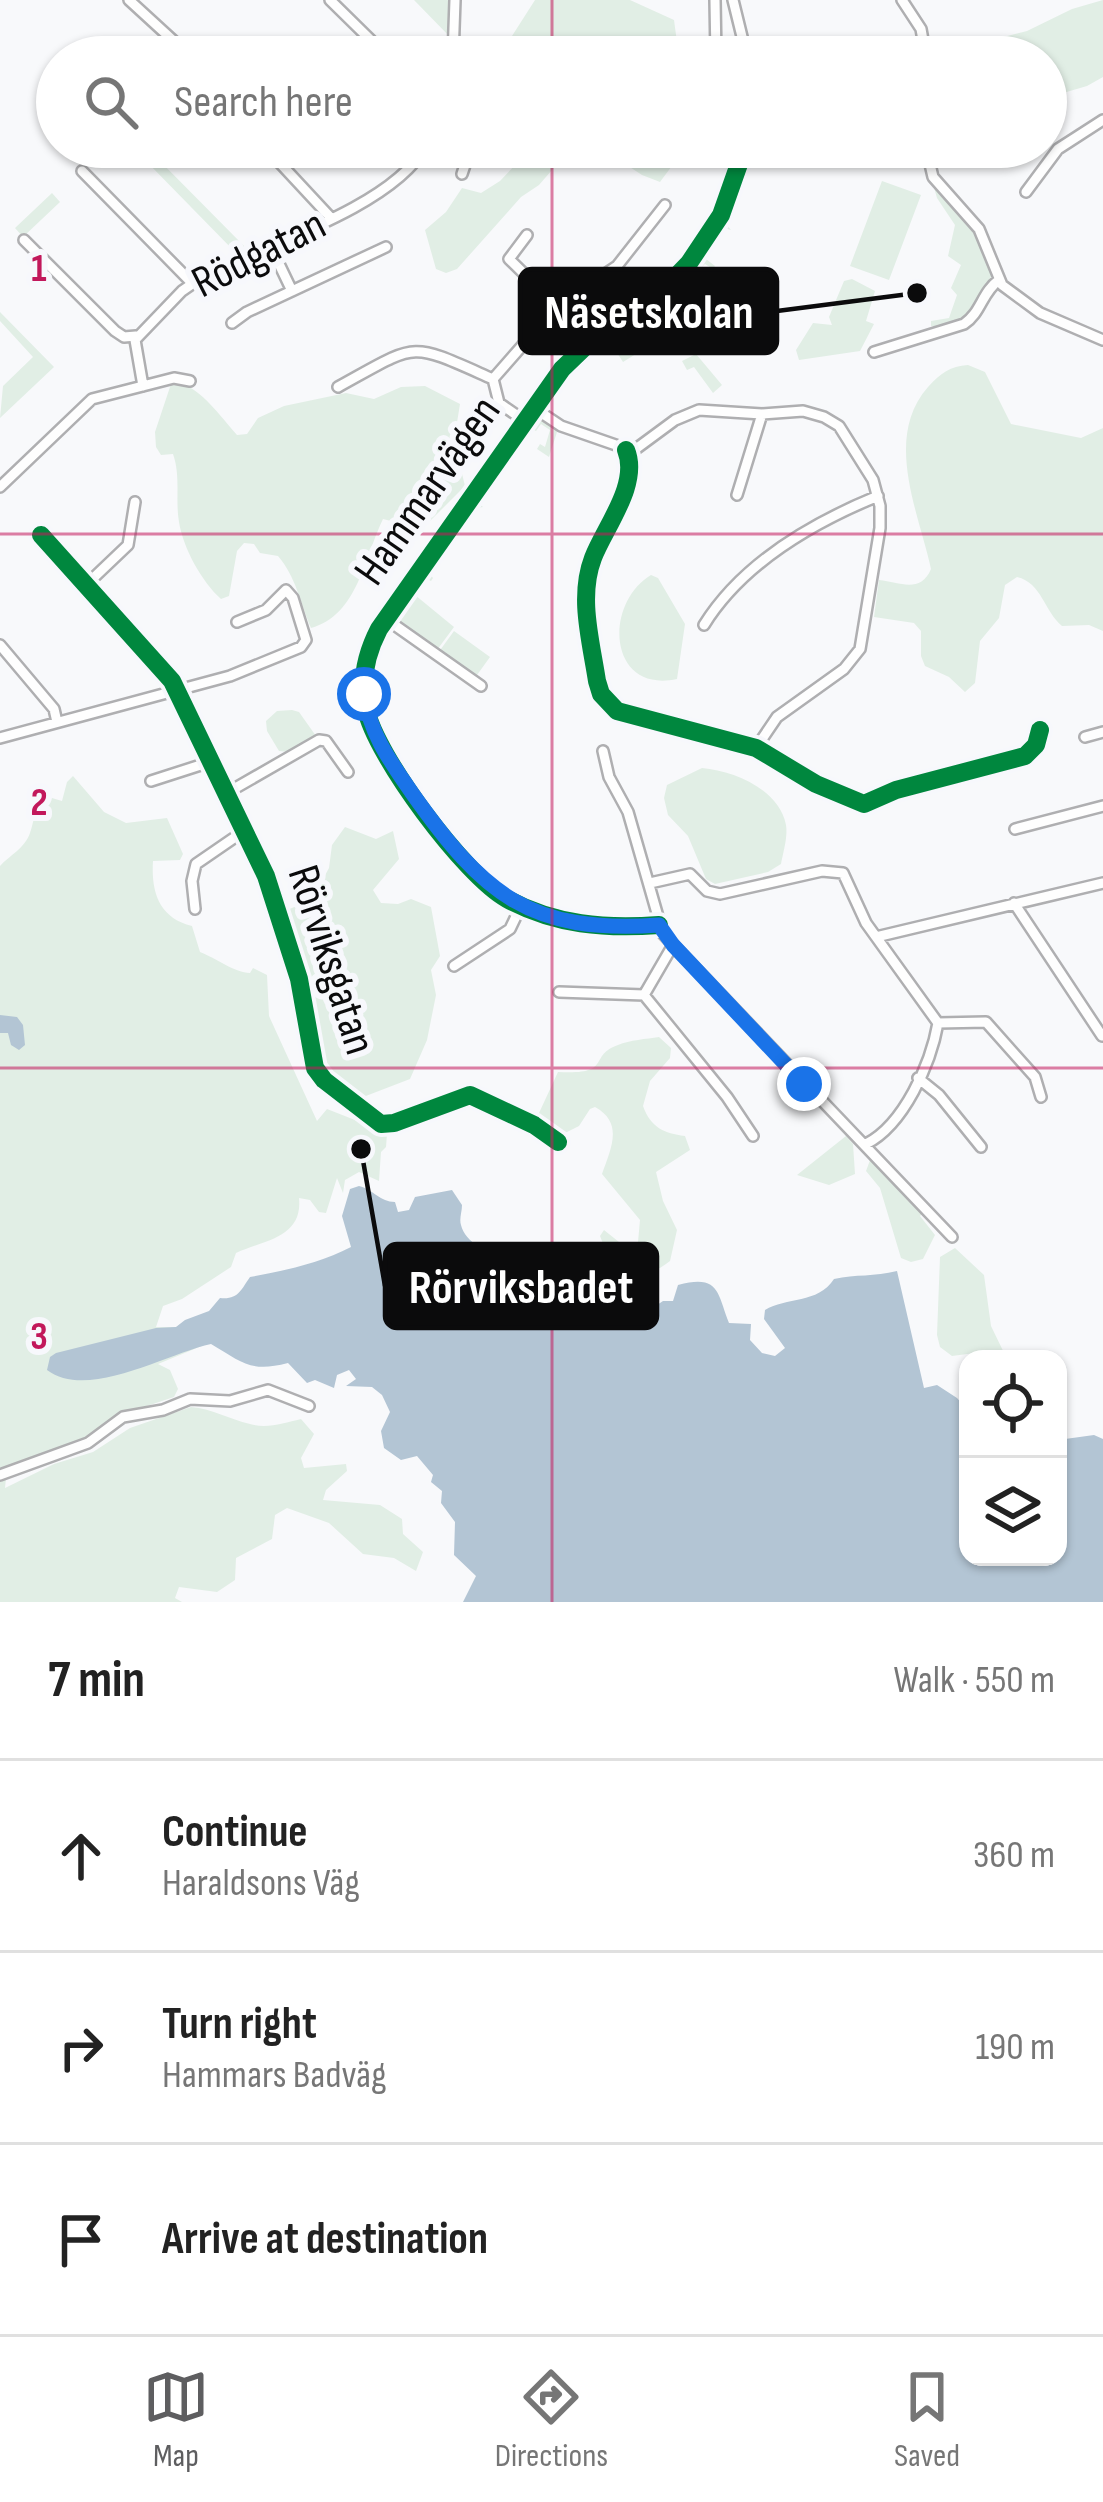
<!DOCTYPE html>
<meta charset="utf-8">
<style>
body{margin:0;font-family:"Sofia Sans Condensed",sans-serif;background:#f2f2f2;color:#222}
.controls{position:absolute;right:36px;bottom:36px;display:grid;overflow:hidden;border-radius:24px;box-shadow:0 3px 9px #0004}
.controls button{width:108px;height:108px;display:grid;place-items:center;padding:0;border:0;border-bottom:3px solid #e0e0e0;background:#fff;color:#222;font:60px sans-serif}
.stop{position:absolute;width:36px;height:36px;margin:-27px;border:9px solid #1a73e8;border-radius:50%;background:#fff}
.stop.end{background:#1a73e8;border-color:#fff;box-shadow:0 3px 12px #0008}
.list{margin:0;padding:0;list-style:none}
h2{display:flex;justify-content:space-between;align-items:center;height:156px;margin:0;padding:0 48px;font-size:51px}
h2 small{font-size:39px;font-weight:400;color:#767676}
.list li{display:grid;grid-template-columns:78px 1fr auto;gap:36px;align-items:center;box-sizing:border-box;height:192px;padding:0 48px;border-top:3px solid #e0e0e0}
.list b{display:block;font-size:45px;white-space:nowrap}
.list p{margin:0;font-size:39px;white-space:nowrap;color:#767676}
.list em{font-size:39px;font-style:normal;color:#767676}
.icon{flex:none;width:66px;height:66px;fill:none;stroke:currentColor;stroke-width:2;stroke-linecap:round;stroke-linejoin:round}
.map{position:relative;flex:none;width:1103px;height:1602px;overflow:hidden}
.search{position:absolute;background:#fff;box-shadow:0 3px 9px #0004;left:36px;right:36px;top:36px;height:132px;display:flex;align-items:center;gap:30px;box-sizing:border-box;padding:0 42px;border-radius:66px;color:#767676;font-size:45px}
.sheet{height:732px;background:#fff}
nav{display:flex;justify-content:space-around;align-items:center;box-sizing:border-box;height:168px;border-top:3px solid #e0e0e0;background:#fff;font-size:33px;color:#767676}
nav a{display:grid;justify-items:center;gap:6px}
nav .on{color:#5e5e60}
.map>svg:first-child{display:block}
.green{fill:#e1eee5}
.water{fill:#b3c5d4}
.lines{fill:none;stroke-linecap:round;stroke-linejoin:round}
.street-casing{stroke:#afafb1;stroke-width:14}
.street{stroke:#fefefe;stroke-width:9}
.cycleway-casing{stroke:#f7f8fc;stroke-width:26}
.cycleway{stroke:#00873e;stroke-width:18}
.route{stroke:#1a73e8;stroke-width:15}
.grid{fill:none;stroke:#c2185b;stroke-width:3;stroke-opacity:0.55}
.labels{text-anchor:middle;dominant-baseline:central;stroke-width:12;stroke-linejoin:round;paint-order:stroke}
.street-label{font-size:45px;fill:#0b0b0c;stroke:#f7f8fc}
.grid-label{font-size:39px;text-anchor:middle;font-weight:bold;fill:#c2185b;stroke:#f7f8fc;stroke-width:12;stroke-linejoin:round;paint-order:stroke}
.leader{fill:none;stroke:#0b0b0c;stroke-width:4.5}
.callout-dot{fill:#0b0b0c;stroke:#f7f8fc;stroke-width:4.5}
.callout{fill:#0b0b0c;stroke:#0b0b0c;stroke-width:4.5}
.callout-label{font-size:48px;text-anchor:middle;font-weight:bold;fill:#fff}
</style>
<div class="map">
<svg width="1103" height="1602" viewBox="0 0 1103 1602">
<rect width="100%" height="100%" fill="#f8f9fb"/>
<path class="green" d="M414,0H450L454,20L451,38Z
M535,0H630L674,20L679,57H507L512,36Z
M1103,0V77L1087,86L1046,98V57H967L976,44L1027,31L1072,9Z
M532,147H572L539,185L521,197L457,269L446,273L436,269L425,230L446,212L462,188L481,193L500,181Z
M599,147H686L660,182L642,175Z
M152,153L247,249L236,253L145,160Z
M882,181L921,195L889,280L850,266Z
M933,184L973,228L992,275C979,301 966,332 931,326V321L949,318L957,295L951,288L961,265L948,256L955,225L937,198Z
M52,193L60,202L23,237L15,228Z
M726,224L731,230L724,228L706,259L715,266L713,269L705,264L655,312V304L696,264Z
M852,279L875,291L866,321L874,324L860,351L799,360L796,350L813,323L832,325L829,317L844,281Z
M0,312L54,367L0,418L3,386L33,357L0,321Z
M643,313L651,315V321L646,319L631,330L644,349L623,362L606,336Z
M696,354L722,385L713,393L694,367L687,370L682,361Z
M968,365L985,372L1011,424L1081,438L1103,428V631L1089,625L1062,626C1044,611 1042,583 1017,577L1005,585L999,618L980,641L975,683L965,692L949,677L925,666L921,656V631L914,623L874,617L879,580C901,583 921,593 931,569C919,513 883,438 928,387C941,373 950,366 968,365Z
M178,382C203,390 220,416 237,435L247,434L258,418L284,406L346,393L374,399L401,387L425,386L460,404L454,441L465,486L422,529L383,519C364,558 358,615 311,628C300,602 296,577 278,556L260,553L254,544L244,543L237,551L229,596L221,599C202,582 183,548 179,522C175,499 181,477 173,454L161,455L156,447L155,432L171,384Z
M541,418L558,429L549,457L537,449L540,444L545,447L550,430L541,424L536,431L530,428L478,503L483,507L477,508L475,500L527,424Z
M428,571L433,578L431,581L425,578L415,595L454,627L437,650L396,620V614Z
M651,575L658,578L685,624L677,679C608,694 603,604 651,575Z
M454,631L490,657L477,675L438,653Z
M292,710L299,712L316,736L289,752L279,751L267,731L266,721L277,711Z
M702,768C734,771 779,789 786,825C788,837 783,853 781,864L768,872L715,884L706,879L688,836L668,815L664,798L667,785Z
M73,776L104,812L126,823L167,818L183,854L180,860L153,861C151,892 159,918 192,926L200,952C216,958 235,973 250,973L253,968L267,975L269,1016L317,1121L327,1109L383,1131L387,1134L386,1147L381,1152L379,1181L359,1172L345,1180L343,1193L337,1178L326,1213L319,1212L310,1200L299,1198C303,1238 264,1240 236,1253L231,1267L182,1299L163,1306L156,1327H176L184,1323L204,1345L158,1364L170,1370L178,1389L174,1397L117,1416L84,1441L0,1471V866C9,856 25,848 30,833C34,821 34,813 40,801L52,798L62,801L67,782Z
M345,827L376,839L393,831L399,859L373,890L381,903L398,904L411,899L431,907L440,956L431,970L436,995L427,1040L410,1079L358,1099L325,1070L318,1058L306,986L283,912L312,899L329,868L332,845Z
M659,1037L671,1048L670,1058L650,1081L643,1106C651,1128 664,1133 685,1136L690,1150L656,1172L663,1201L677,1230L670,1261C653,1275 634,1278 613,1269L600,1236L604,1230L619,1242H638L640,1220L602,1174C611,1148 624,1123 595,1107L590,1109L579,1126L565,1133L547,1127L539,1120V1113L558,1072C614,1075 587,1056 618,1045C630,1040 646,1039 659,1037Z
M846,1136L853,1144L855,1174L829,1185L797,1175Z
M872,1155L925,1211L920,1216L935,1235L923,1259L911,1262L901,1258L880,1188L866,1171Z
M955,1248L984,1275L991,1326L1007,1359H984L975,1353L952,1356L940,1347L937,1335L940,1257Z
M191,1407C213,1409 229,1419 250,1424C267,1429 284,1423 301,1419L314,1434L301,1458L304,1468L346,1464L347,1471L326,1490L323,1500L380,1505L402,1519L403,1534L423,1552L416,1571L394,1558L363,1554L329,1523L287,1508L275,1515L272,1539L236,1558L235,1580L217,1592L179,1587L175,1598L182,1602H0V1478H6L5,1488L54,1464L93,1452L130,1428Z"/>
<path class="water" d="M0,1015L17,1017L23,1025L25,1045L19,1050L11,1045L8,1033H0Z
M359,1186C374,1190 380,1202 395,1202L398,1212L409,1210L415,1197L452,1190L462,1205C462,1212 459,1219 461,1225C467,1251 518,1265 538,1273L536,1288L529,1297L533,1301L550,1300L546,1290L553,1283L613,1287L617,1291L607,1300L611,1304L637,1298L645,1313L663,1301H673L678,1285C720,1274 717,1293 729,1323L751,1324L750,1340L762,1353L775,1356L785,1348L764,1319L765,1310C786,1297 818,1304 834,1279C856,1274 874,1277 897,1271L924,1388L937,1385L957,1398L968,1411V1557H1058V1440L1094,1435L1103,1439V1602H463L476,1576L454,1555L455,1522L441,1503L442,1491L431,1482L433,1475L417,1456L401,1460L384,1448L381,1431L390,1412L382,1395L372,1387L346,1386L356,1379L349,1370L337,1375L334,1388L315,1380L307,1383L288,1363C250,1373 242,1362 211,1344C168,1353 88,1401 47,1370L50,1357L56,1353L156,1328L176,1327L185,1320L209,1311L220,1298C238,1300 241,1290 250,1277C284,1271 320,1263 351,1247L342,1216L350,1189Z"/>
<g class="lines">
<g class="street-casing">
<path id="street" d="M129,0L177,44
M330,0L388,57
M715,0L716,57
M733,0L747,57
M902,0L921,29L926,57
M453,57L455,0
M265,147L331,218
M926,147L933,177L979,229L1002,285L1040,313L1103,340
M82,171L192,283
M462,174L471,147
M1026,192L1058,149L1103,120
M527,235L509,259L557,306
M24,240L115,331L124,337L136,336
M270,245L292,291
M232,323L247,312L386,247
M874,352L964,324C981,313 982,292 999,280
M143,386L135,340L182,291L208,273C268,245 394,205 425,147
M338,387C420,342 407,341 493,379
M534,408L561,426L633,451L675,420L699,410L762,414L803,411L824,417L839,426L873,480L880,506V528L860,649L844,669L777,717L756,748
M525,421L499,403L493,379L557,306L617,266L665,205
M626,450C640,484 605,527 593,558C578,597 591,641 597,681L601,694L617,711L756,748L816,784L864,804L896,790L1025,756L1036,745L1040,730
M0,487L92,399L174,378L190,381
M737,495L762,414
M41,535L172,681L266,876L299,979L315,1068L324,1080L381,1124L394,1123L470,1095L534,1125L558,1142
M86,585L128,545L135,502
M386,619L481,686
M704,625C742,564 812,523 878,496
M0,645L54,709L57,722
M1085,737L1103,732
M0,738L230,676L301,647L306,640L293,598L286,590L266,610L237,622
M603,751L609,777L628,812L663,934L952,1237
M151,781L210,762
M225,794L319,740L326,741L348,772
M1015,829L1103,806
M650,883L690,874L707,891L720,894L822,871L843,873L866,923L938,1023C931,1063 904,1125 866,1144
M1014,903L1102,1036
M195,909L192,881L196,864L244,831
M659,925C605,929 555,925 507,899C465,876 375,755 366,709C360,681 366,654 379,629L562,369L589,343L659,294L689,263L721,215L745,147
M876,937L1103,883
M454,966L510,929L521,906
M559,992L644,995L727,1097L753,1136
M644,995L673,945
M938,1023L986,1022L1035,1077L1041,1097
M918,1078L939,1095L981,1147
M0,1475L88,1443L123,1417L163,1410L190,1399L230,1401L268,1390L309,1406"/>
</g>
<use href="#street" class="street"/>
<g class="cycleway-casing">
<path id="cycleway" d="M626,450C640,484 605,527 593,558C578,597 591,641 597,681L601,694L617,711L756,748L816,784L864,804L896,790L1025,756L1036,745L1040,730
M41,535L172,681L266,876L299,979L315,1068L324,1080L381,1124L394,1123L470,1095L534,1125L558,1142
M659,925C605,929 555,925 507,899C465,876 375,755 366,709C360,681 366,654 379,629L562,369L589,343L659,294L689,263L721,215L745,147"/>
</g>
<use href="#cycleway" class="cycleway"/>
</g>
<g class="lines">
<path class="route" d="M364,694C370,734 390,761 412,793C484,895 530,934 659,925L673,945L804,1084"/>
</g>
<path class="grid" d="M552,0V57M552,147V1602M0,534H1103M0,1068H1103"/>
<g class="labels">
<g class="street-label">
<text transform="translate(259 254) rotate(-27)">Rödgatan</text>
<text transform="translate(428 491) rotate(-55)">Hammarvägen</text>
<text transform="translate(331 960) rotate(72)">Rörviksgatan</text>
</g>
</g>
<g class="grid-label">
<text x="39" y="281">1</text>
<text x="39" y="815">2</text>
<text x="39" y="1349">3</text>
</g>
<path class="leader" d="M917 293L777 311M361 1149L385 1286"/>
<g class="callout-dot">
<circle cx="917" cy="293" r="12"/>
<circle cx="361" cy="1149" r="12"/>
</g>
<g class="callout">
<rect x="520" y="269" width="257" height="84" rx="12"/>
<rect x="385" y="1244" width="272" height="84" rx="12"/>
</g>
<g class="callout-label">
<text x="649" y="328">Näsetskolan</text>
<text x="521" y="1303">Rörviksbadet</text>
</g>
</svg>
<div class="controls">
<button><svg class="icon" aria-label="locate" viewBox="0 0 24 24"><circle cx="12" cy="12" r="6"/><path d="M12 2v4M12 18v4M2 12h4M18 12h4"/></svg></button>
<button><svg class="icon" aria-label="layers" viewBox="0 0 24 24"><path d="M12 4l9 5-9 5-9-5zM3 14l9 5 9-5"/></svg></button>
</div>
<div class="stop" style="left:364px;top:694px"></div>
<div class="stop end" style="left:804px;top:1084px"></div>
<div class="search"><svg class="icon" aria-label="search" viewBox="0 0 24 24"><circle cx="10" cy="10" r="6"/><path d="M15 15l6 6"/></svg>Search here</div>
</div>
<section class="sheet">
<h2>7 min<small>Walk · 550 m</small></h2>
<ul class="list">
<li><svg class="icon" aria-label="ahead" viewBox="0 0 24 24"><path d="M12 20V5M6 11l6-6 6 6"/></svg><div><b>Continue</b><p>Haraldsons Väg</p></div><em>360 m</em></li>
<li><svg class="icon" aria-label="right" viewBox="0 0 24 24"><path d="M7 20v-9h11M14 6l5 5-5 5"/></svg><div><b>Turn right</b><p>Hammars Badväg</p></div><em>190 m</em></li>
<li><svg class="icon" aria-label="arrive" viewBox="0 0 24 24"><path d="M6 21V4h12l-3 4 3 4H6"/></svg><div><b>Arrive at destination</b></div></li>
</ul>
</section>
<nav>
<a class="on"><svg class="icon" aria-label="map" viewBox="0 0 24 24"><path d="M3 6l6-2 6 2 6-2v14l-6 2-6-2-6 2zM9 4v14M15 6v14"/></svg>Map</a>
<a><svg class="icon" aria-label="directions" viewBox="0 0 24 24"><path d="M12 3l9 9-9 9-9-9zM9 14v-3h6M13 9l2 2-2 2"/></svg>Directions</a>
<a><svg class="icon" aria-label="saved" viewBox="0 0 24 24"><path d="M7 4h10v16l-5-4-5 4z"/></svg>Saved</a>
</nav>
